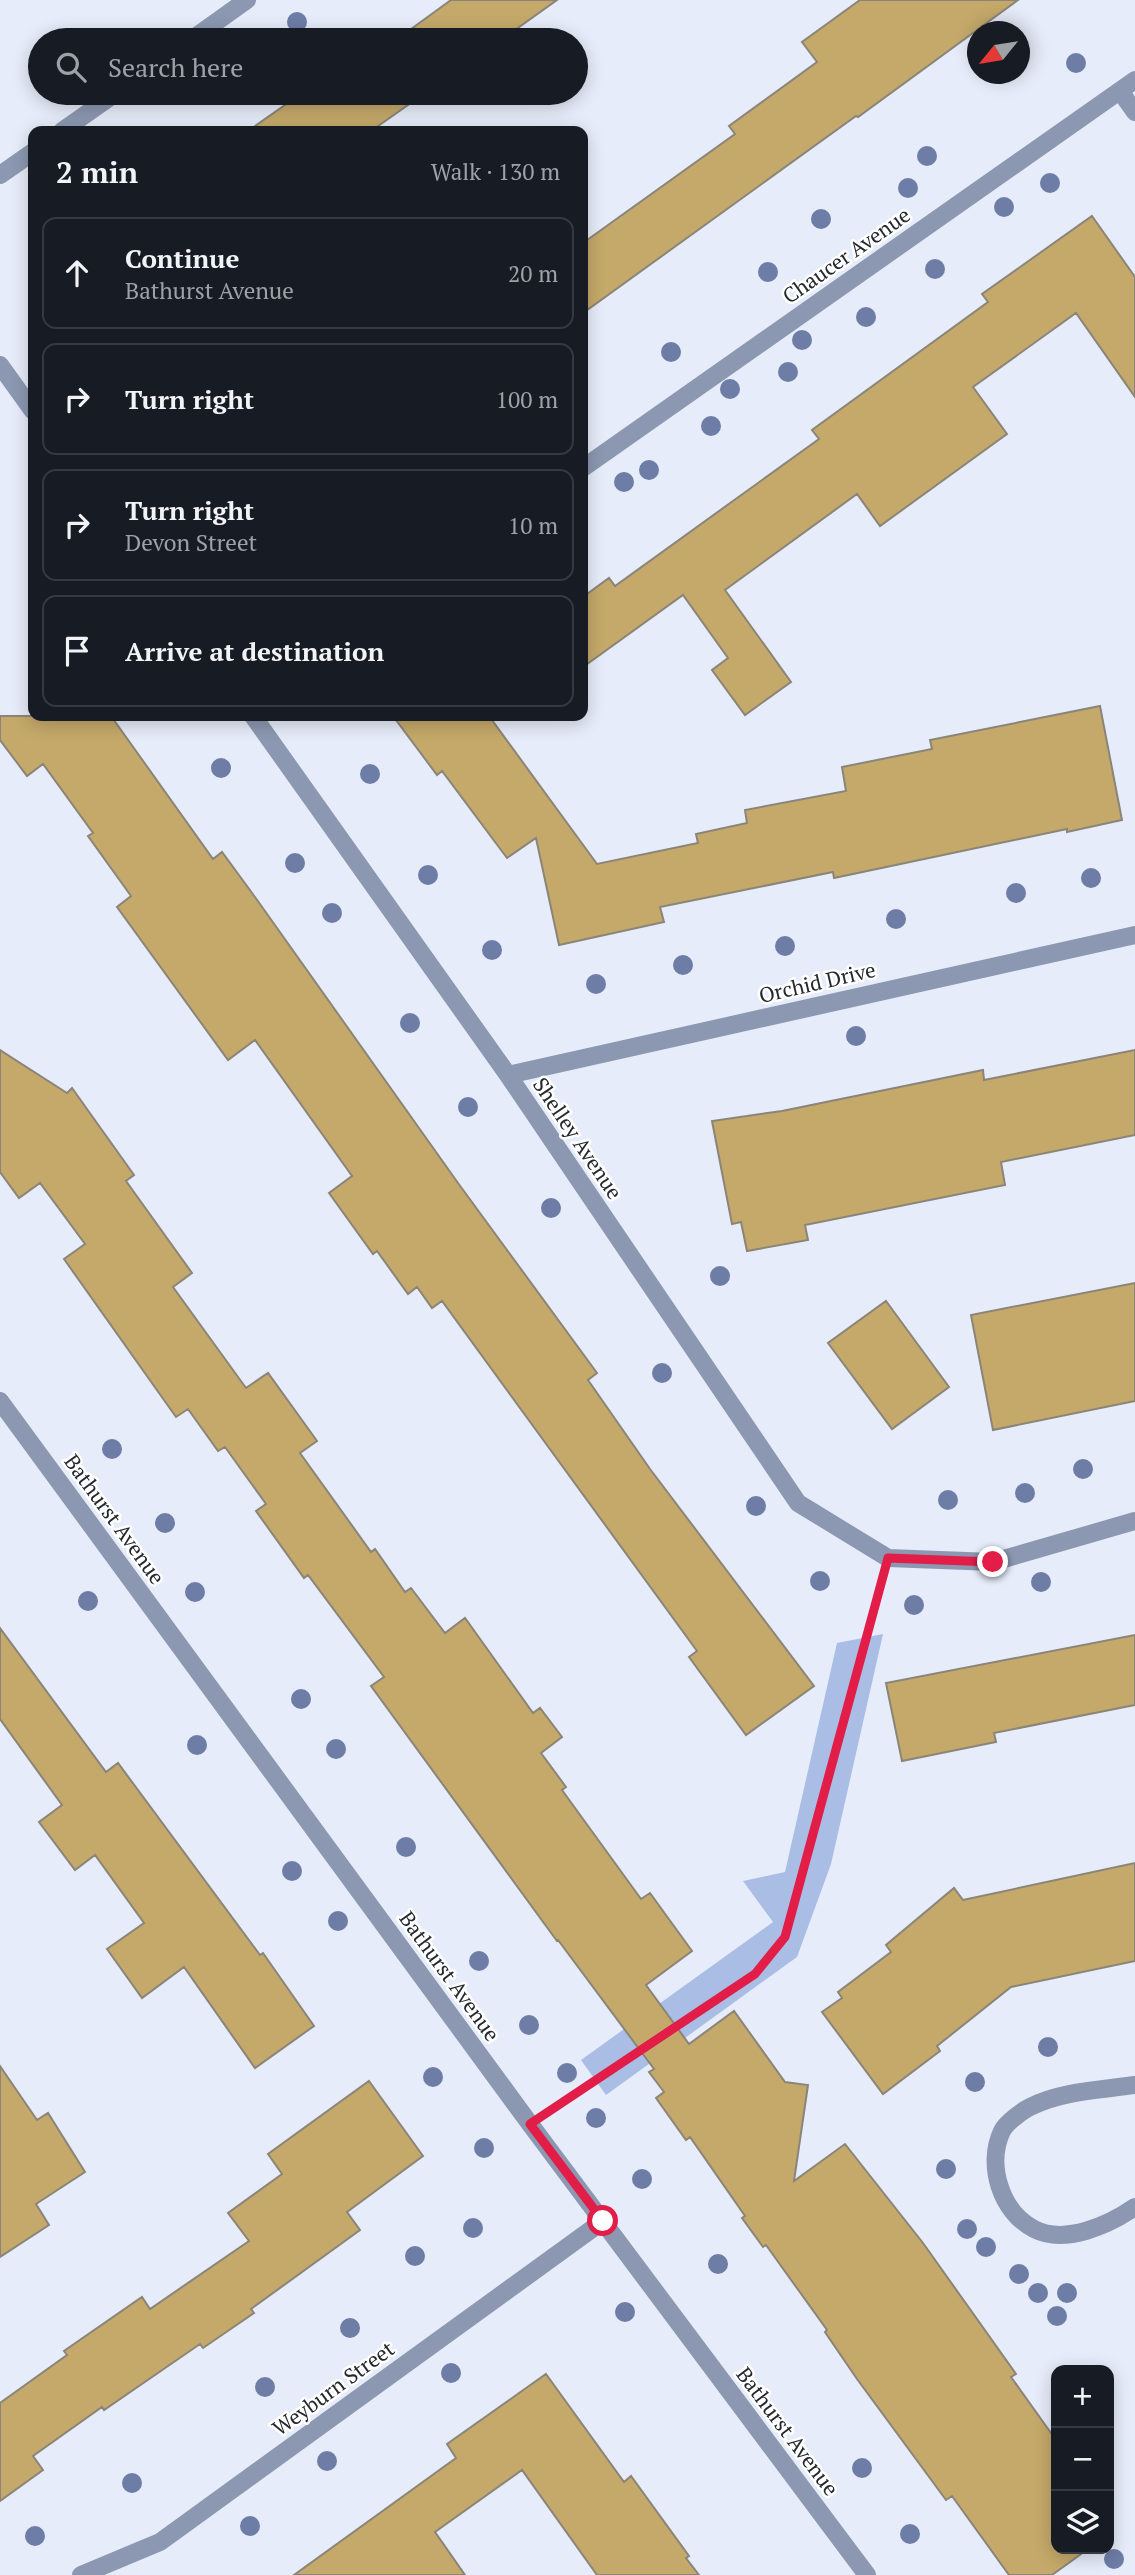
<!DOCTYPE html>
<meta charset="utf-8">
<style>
body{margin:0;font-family:"PT Serif",serif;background:#242831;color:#f1f3f6}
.controls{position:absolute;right:21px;bottom:21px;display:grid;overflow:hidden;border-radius:14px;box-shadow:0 4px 18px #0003}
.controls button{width:63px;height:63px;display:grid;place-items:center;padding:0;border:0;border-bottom:2px solid #363941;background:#171b24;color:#f1f3f6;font:35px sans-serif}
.compass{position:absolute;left:967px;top:21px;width:63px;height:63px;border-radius:50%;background:#171b24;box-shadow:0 4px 18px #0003;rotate:240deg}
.stop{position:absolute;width:21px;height:21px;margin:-16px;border:5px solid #e11d48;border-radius:50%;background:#fff}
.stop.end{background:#e11d48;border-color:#fff;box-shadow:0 2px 7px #0008}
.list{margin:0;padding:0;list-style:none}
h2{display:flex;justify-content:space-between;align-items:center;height:91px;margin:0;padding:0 28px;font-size:30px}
h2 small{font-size:23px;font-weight:400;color:#9ea1a6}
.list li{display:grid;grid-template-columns:46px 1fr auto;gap:21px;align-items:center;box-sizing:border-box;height:112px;margin:0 14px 14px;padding:0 14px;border:2px solid #363941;border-radius:14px}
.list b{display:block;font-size:26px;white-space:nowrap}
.list p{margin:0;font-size:23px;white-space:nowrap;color:#9ea1a6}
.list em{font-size:23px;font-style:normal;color:#9ea1a6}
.icon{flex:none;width:38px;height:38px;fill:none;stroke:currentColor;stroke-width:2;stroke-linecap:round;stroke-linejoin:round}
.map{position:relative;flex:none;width:1135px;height:2575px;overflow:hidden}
.search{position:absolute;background:#171b24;box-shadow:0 4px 18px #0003;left:28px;top:28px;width:560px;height:77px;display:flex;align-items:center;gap:18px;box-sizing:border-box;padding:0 24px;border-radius:38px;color:#9ea1a6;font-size:26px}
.panel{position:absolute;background:#171b24;box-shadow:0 4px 18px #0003;left:28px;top:126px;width:560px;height:595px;border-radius:14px}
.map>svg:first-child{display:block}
.green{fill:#aabde5}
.building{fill:#c5a96a;stroke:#8b8579;stroke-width:2}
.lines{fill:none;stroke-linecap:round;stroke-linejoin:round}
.path{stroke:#858992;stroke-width:4.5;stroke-dasharray:3.5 3.5;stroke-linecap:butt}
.minor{stroke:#8c98b1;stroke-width:18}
.tree{fill:#6e7da6}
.route{stroke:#e11d48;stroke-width:9}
.labels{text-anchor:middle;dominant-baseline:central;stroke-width:5;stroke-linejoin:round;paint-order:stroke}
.street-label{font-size:21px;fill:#25282d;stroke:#fff}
</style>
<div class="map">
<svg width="1135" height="2575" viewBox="0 0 1135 2575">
<rect width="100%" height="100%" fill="#e6ecf9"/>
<path class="green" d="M883,1634L831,1864L797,1957L606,2095L581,2060L773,1922L743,1881L785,1872L837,1643Z"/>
<path class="building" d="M451,0H557L501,40H396Z
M860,0H1018L858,117L856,116L583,313V243L735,134L729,126L817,62L802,42Z
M302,93H425L371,131H248Z
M1092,216L1135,277V397L1076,313L973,387L1007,434L880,526L857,494L725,590L791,682L745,715L712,670L728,658L683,595L583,667V597L609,578L615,586L819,439L812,430L988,302L982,294Z
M1100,706L1122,820L1067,832V829L834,878L833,872L660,907L664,922L559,945L536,838L507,858L442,771L437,775L393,716H489L597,864L698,843L696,834L747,823L745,810L846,791L842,767L932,749L930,740Z
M0,716H111L213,859L222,852L255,897L458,1183L597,1373L588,1380L650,1469L814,1686L746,1735L689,1657L697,1651L442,1301L432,1308L417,1287L408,1294L377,1251L373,1254L329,1193L352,1176L255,1040L228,1060L117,907L131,896L88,836L93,833L43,764L27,776L0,740Z
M0,1050L67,1093L72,1088L134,1175L126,1181L192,1273L173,1287L246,1388L268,1373L317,1441L300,1453L371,1552L375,1549L405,1592L411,1588L445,1633L465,1618L533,1713L540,1708L562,1737L541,1753L566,1787L562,1790L641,1899L650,1893L692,1951L646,1985L689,2044L734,2011L785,2082L808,2085L794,2181L845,2144L923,2243L1016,2374L1011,2377L1056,2440V2549H1088L1052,2575H1009L952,2496L946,2500L857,2379L825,2332L827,2330L766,2245L763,2247L742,2218L745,2216L690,2137L686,2140L656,2098L664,2092L649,2072L654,2069L558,1940L557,1941L371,1686L384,1677L308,1575L304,1578L256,1511L266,1504L225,1447L218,1451L188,1409L176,1417L64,1259L85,1244L40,1183L19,1198L0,1172Z
M1135,1050V1135L1001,1162L1005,1185L805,1225L808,1240L747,1251L741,1222L732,1224L712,1121L782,1111L983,1070L984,1080Z
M1135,1283V1401L993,1430L971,1315Z
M886,1301L949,1387L892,1429L828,1343Z
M0,1628L106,1772L118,1763L260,1955L263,1953L314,2026L255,2068L184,1967L142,1998L107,1949L144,1923L95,1855L75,1870L39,1822L62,1805L0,1719Z
M1135,1635V1705L994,1733L996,1742L902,1761L886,1683Z
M1135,1863V1961L1011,1987L937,2046L940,2051L883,2094L822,2012L842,1998L838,1992L891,1952L886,1945L954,1888L963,1900Z
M0,2066L37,2120L48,2113L85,2172L36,2204L49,2225L0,2257Z
M369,2081L423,2156L347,2212L360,2230L251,2309L254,2313L203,2348L200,2344L104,2410L102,2407L33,2456L43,2470L0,2501V2403L67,2355L64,2351L142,2297L150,2309L249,2241L228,2213L282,2174L268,2154Z
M546,2374L624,2482L631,2476L689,2556L686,2558L699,2575H597L522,2470L435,2532L465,2575H294L456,2458L447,2444Z"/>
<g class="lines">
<path class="path" d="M557,2106L755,1974L785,1937L879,1590"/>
<path class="minor" d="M191,40L247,0
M1120,91L1135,112
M62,131L116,93
M0,175L33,152
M0,365L33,411
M583,468L1135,80
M253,716L508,1075L798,1503L888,1558L993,1562L1135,1521
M508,1075L1135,935
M0,1401L530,2124L867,2575
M1135,2085C1101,2090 1061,2091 1030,2107C1022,2111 1006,2123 1002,2131C986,2165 1001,2212 1034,2229C1065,2245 1109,2225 1135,2207
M81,2575L160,2542L603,2221"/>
</g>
<g class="tree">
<circle cx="297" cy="22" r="10"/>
<circle cx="1076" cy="63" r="10"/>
<circle cx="927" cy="156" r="10"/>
<circle cx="1050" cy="183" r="10"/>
<circle cx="908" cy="188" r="10"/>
<circle cx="1004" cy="207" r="10"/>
<circle cx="821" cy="219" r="10"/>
<circle cx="935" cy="269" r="10"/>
<circle cx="768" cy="272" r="10"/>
<circle cx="866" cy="317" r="10"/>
<circle cx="802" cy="340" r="10"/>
<circle cx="671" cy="352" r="10"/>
<circle cx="788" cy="372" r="10"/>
<circle cx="730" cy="389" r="10"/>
<circle cx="711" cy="426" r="10"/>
<circle cx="649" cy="470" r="10"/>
<circle cx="624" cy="482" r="10"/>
<circle cx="221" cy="768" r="10"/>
<circle cx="370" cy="774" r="10"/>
<circle cx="295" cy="863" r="10"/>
<circle cx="428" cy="875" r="10"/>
<circle cx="1091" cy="878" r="10"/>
<circle cx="1016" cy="893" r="10"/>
<circle cx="332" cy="913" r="10"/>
<circle cx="896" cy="919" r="10"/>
<circle cx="785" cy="946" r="10"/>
<circle cx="492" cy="950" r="10"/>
<circle cx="683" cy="965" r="10"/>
<circle cx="596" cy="984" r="10"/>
<circle cx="410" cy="1023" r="10"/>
<circle cx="856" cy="1036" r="10"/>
<circle cx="468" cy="1107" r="10"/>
<circle cx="551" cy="1208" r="10"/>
<circle cx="720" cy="1276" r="10"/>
<circle cx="662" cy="1373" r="10"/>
<circle cx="112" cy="1449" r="10"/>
<circle cx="1083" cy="1469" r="10"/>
<circle cx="1025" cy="1493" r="10"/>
<circle cx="948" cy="1500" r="10"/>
<circle cx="756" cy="1506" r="10"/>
<circle cx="165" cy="1523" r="10"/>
<circle cx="820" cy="1581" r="10"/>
<circle cx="1041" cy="1582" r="10"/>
<circle cx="195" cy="1592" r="10"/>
<circle cx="88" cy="1601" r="10"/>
<circle cx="914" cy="1605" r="10"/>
<circle cx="301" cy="1699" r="10"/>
<circle cx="197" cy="1745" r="10"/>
<circle cx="336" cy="1749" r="10"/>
<circle cx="406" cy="1847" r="10"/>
<circle cx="292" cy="1871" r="10"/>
<circle cx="338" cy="1921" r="10"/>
<circle cx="479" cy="1961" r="10"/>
<circle cx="529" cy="2025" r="10"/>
<circle cx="1048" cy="2047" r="10"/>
<circle cx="567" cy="2073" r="10"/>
<circle cx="433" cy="2077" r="10"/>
<circle cx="975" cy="2082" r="10"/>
<circle cx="596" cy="2118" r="10"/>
<circle cx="484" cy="2148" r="10"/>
<circle cx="946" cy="2169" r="10"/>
<circle cx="642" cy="2179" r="10"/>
<circle cx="473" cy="2228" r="10"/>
<circle cx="967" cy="2229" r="10"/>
<circle cx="986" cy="2247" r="10"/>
<circle cx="415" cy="2256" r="10"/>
<circle cx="718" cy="2264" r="10"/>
<circle cx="1019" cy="2274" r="10"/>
<circle cx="1038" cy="2293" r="10"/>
<circle cx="1067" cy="2293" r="10"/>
<circle cx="625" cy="2312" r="10"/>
<circle cx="1057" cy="2316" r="10"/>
<circle cx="350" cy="2328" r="10"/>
<circle cx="451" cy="2373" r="10"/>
<circle cx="265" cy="2387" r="10"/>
<circle cx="327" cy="2461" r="10"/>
<circle cx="862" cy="2468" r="10"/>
<circle cx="132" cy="2483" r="10"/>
<circle cx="250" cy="2526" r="10"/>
<circle cx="910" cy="2534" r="10"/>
<circle cx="35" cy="2536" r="10"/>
<circle cx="1114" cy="2559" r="10"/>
</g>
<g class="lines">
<path class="route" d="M603,2221L530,2124L755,1974L785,1937L888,1558L993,1562"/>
</g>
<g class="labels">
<g class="street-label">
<text transform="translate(846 255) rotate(-35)">Chaucer Avenue</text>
<text transform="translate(817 982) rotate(-13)">Orchid Drive</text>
<text transform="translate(578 1138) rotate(56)">Shelley Avenue</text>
<text transform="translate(115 1519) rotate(54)">Bathurst Avenue</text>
<text transform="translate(450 1976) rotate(54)">Bathurst Avenue</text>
<text transform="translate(333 2388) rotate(-36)">Weyburn Street</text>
<text transform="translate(788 2431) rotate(53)">Bathurst Avenue</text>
</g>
</g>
</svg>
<div class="controls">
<button>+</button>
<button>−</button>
<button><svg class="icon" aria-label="layers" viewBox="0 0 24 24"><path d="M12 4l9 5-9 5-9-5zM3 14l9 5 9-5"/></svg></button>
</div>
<svg class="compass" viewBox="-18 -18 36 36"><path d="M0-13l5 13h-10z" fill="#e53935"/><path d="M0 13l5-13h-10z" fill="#9ea1a6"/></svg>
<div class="stop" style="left:603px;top:2221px"></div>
<div class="stop end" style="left:993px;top:1562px"></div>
<div class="search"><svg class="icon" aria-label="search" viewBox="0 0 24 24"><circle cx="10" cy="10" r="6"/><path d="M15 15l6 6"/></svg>Search here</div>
<section class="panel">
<h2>2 min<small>Walk · 130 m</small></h2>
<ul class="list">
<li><svg class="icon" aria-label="ahead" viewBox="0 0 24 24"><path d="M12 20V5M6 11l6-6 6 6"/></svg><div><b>Continue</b><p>Bathurst Avenue</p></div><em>20 m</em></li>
<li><svg class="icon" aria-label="right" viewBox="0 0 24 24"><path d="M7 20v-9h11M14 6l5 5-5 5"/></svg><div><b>Turn right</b></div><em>100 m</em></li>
<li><svg class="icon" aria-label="right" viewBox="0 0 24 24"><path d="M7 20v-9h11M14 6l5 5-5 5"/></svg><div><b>Turn right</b><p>Devon Street</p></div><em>10 m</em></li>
<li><svg class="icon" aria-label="arrive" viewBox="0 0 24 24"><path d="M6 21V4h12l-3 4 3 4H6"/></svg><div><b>Arrive at destination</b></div></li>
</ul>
</section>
</div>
